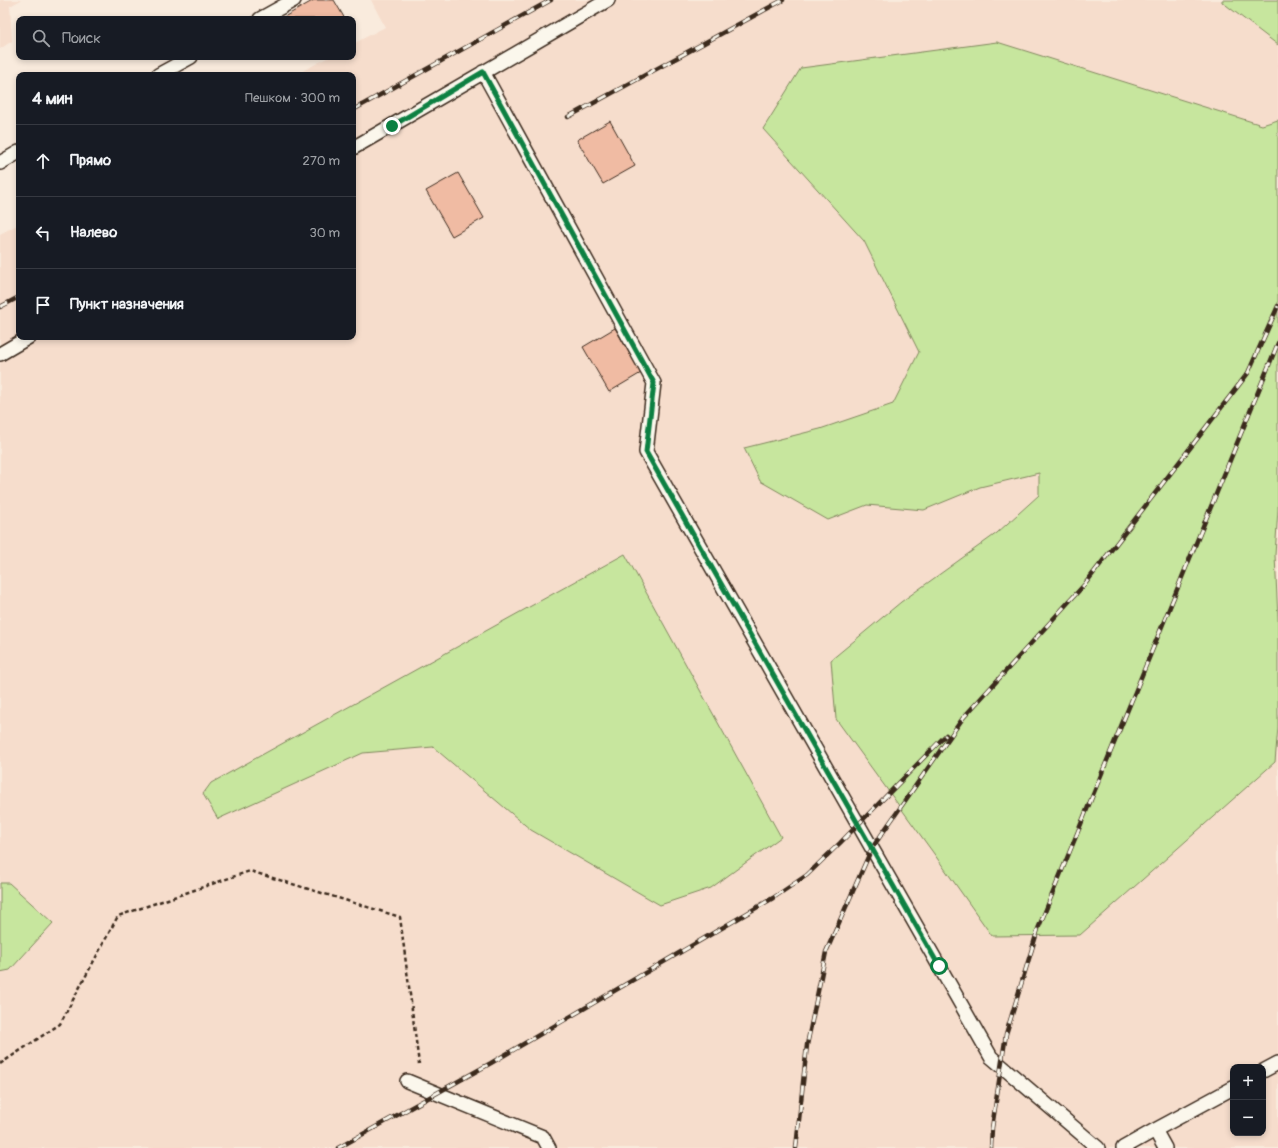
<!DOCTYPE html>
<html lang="ru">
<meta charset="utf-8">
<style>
body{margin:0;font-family:Pangolin,sans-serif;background:#20242c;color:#f1f3f6}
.controls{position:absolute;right:12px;bottom:12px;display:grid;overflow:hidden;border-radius:8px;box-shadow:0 2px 6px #0003}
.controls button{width:36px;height:36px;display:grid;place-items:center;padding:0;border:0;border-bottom:1px solid #363941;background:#171b24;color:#f1f3f6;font:20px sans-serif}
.stop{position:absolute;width:12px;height:12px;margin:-9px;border:3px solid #0b8043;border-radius:50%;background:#fff}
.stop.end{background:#0b8043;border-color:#fff;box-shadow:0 1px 4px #0008}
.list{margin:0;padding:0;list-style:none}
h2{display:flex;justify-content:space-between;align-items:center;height:52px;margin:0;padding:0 16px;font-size:17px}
h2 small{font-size:13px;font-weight:400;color:#9ea1a6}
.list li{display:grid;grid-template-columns:26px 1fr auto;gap:12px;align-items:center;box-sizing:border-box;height:72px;padding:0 16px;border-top:1px solid #363941}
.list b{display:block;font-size:15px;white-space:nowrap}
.list em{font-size:13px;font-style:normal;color:#9ea1a6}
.icon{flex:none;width:22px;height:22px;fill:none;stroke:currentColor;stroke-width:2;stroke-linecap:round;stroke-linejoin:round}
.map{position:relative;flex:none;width:1278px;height:1148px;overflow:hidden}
.search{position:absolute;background:#171b24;box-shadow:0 2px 6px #0003;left:16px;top:16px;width:340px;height:44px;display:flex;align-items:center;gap:10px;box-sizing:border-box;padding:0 14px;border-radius:8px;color:#9ea1a6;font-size:15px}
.panel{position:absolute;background:#171b24;box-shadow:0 2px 6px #0003;left:16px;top:72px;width:340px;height:268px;border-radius:8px}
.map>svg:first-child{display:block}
.built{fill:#f6ddcc;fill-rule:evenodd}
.green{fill:#c7e69e;stroke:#81885e}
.building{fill:#f0bba3;stroke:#3b2a1e}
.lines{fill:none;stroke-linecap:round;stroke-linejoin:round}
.service-casing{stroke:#3b2a1e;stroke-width:16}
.path{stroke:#3b2a1e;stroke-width:2.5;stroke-dasharray:4 3;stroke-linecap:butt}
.service{stroke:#fbf7ec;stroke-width:13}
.rail-casing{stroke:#3b2a1e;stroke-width:4.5}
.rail{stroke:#fbf7ec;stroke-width:3;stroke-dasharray:9;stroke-linecap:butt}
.route{stroke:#0b8043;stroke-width:5}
</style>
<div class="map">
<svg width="1278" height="1148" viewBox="0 0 1278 1148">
<rect width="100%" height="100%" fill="#f9ebdd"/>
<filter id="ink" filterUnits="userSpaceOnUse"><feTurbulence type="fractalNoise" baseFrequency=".025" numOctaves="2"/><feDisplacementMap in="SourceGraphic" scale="8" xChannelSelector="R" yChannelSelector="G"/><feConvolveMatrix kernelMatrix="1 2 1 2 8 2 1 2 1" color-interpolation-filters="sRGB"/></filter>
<g filter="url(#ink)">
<path class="built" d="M0,0H21L10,6L12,41L0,49Z
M371,0H1278V1148H0V234L19,224V337H353V75H295L329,57H353V44L385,27ZM1233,1067H1263V1133H1233Z"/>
<path class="green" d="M1222,0H1278V45L1222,2Z
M997,42L1262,125L1278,120V509L1275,555L1278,619V727L1275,762L1080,935L992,936L932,851L836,719L831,660L901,602L997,533L1039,495V473L980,487L924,510L867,505L828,520L760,481L744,448L820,429L893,404L919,352L864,241L763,129L801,68Z
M625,554L781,837L711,888L660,905L531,830L433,747L363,753L218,819L203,794L211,783Z
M0,883H9L53,923L10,970L0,972Z"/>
<path class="building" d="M314,0H334L345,19H285L284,17Z
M610,121L635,166L603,184L577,140Z
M458,173L484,218L452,236L426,191Z
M615,328L641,373L609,392L583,347Z"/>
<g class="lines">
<g class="service-casing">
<path id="service" d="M260,19L294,0
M483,72L654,383L646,452L991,1057L1098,1148
M158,75L191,57
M353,148L608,0
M0,163L19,152
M0,354L29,337
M1263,1071L1278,1063
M407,1081L543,1137L549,1148
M1155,1130L1233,1088
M1123,1148L1155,1130L1165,1148"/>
</g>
<path class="path" d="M0,1064L60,1024L118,916L250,871L400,917L419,1064"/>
<use href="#service" class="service"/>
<g class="rail-casing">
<path id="rail" d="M353,110L551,0
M568,117L783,0
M0,307L19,297
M338,1148L491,1063L773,898L807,875L840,843L946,735
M796,1148L807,1045L826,952L872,848L963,718L1085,584L1248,373L1278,306
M991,1148L992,1128L1006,1034L1038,929L1278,343"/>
</g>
<use href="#rail" class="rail"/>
</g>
</g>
<g class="lines" filter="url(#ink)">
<path class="route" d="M392,126L483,72L654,383L646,452L939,966"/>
</g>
</svg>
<div class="controls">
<button>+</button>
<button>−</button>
</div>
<div class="stop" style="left:939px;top:966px"></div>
<div class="stop end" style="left:392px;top:126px"></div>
<div class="search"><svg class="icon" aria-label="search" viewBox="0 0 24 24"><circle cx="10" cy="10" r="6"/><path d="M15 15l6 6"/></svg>Поиск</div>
<section class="panel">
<h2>4 мин<small>Пешком · 300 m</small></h2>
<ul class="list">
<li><svg class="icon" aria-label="ahead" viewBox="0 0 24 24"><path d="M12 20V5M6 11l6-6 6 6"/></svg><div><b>Прямо</b></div><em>270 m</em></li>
<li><svg class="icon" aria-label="left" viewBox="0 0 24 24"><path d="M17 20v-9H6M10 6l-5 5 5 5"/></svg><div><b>Налево</b></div><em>30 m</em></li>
<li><svg class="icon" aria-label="arrive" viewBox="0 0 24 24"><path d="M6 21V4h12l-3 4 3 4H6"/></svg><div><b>Пункт назначения</b></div></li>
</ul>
</section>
</div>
